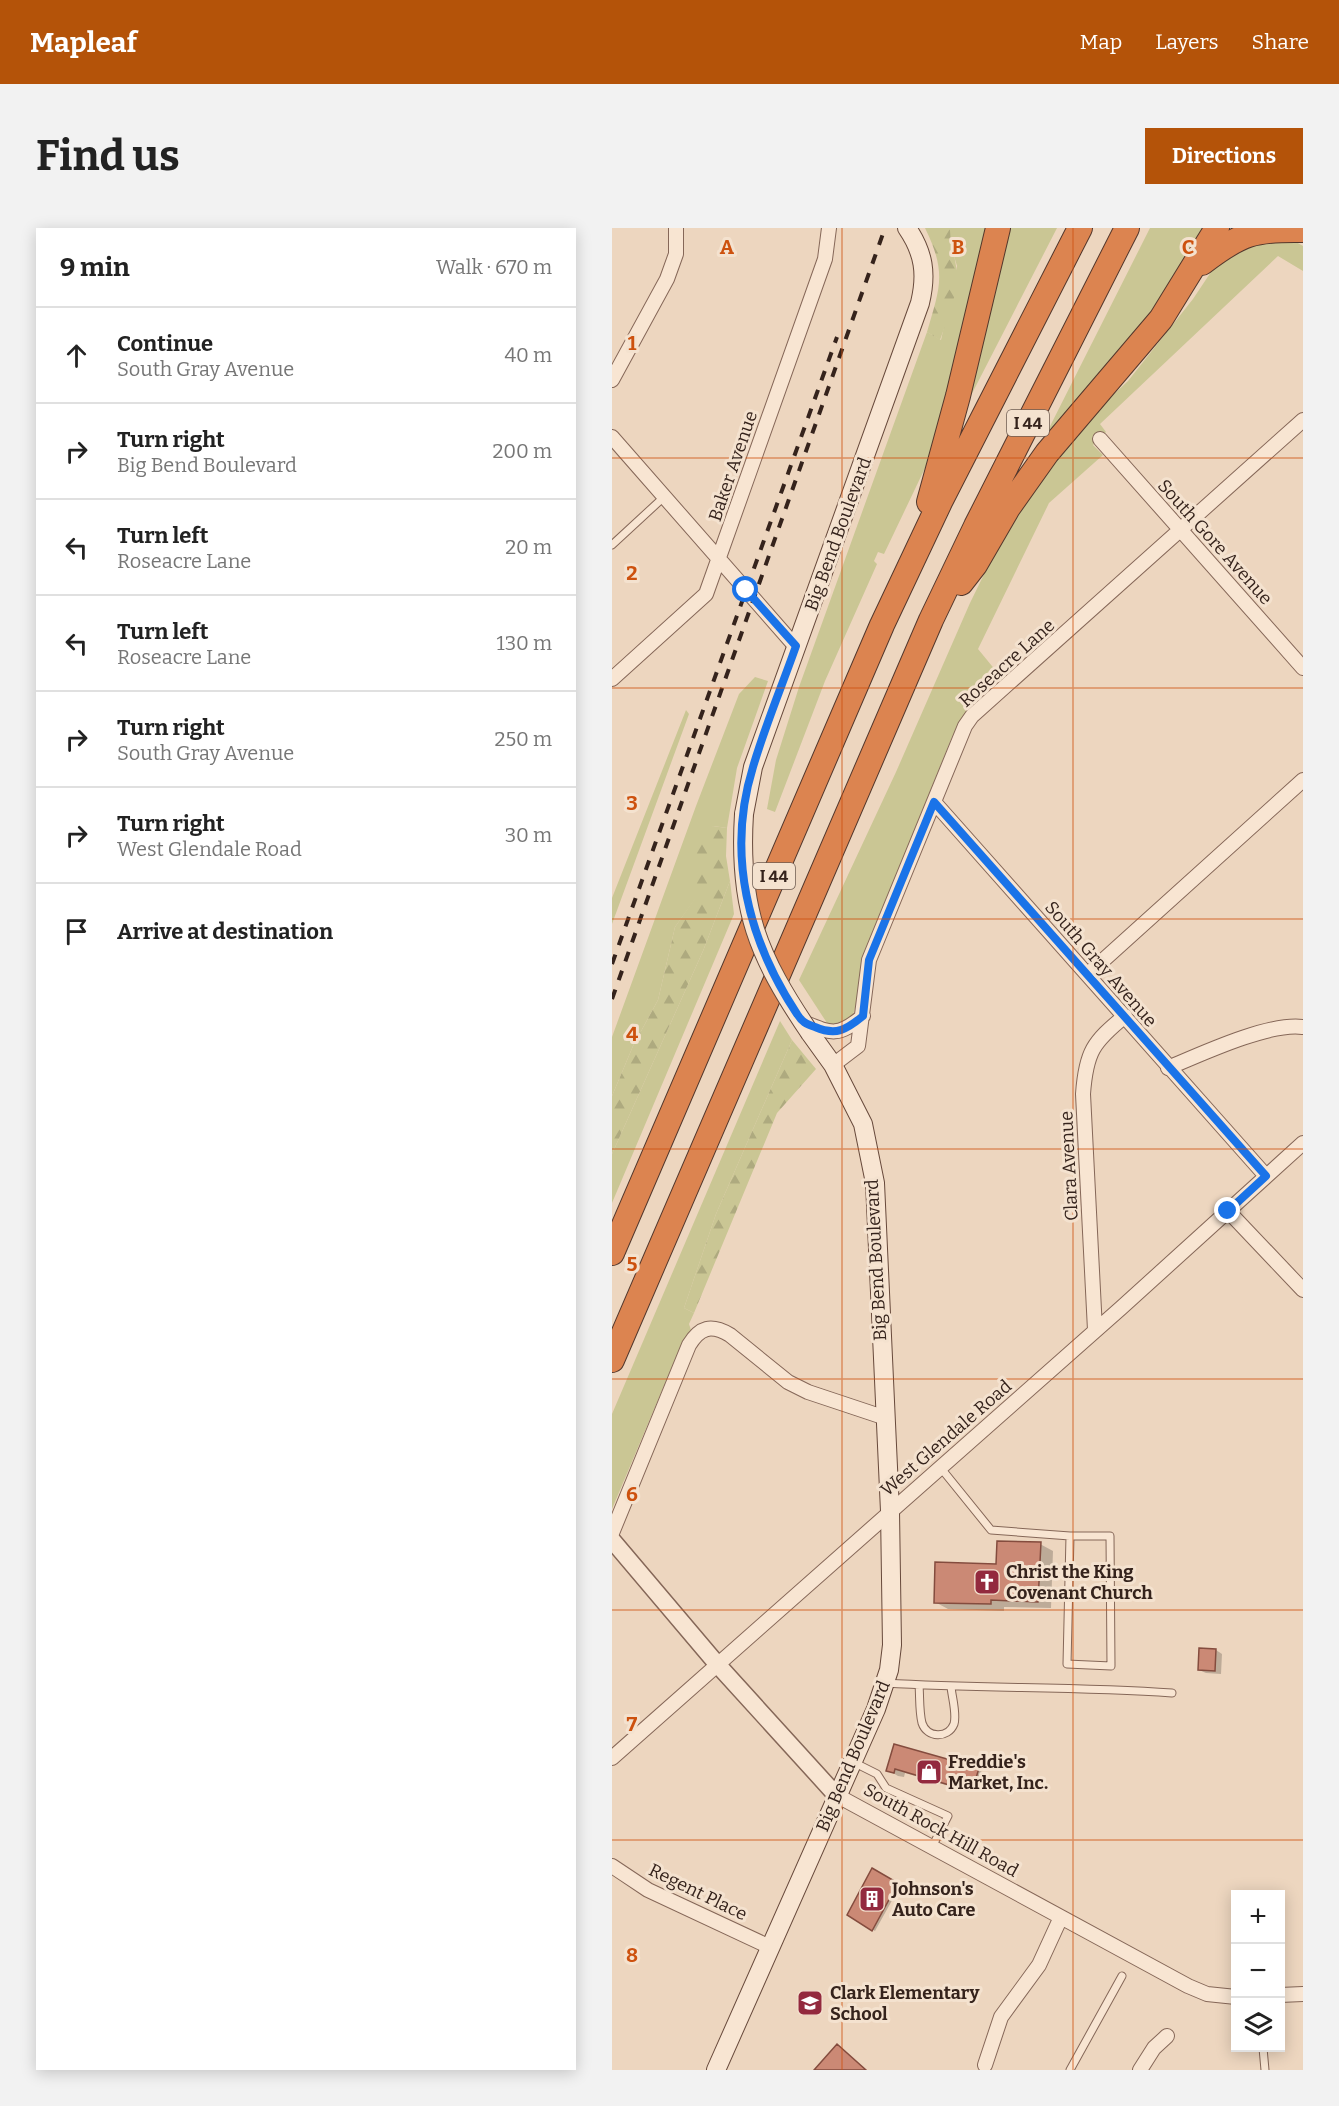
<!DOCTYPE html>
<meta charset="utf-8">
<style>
body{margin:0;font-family:Bitter,serif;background:#f2f2f2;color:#222}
.controls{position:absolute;right:18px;bottom:18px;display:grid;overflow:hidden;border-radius:0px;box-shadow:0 3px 15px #0003}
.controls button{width:54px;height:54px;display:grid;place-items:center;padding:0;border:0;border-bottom:2px solid #e0e0e0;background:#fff;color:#222;font:30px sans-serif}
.stop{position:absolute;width:18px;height:18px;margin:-14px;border:4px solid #1a73e8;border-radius:50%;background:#fff}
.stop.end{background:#1a73e8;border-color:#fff;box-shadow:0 2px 6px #0008}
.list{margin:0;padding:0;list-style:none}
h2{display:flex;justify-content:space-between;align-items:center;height:78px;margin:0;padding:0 24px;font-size:26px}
h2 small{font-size:20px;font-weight:400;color:#767676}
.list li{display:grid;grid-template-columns:39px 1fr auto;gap:18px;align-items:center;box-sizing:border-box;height:96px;padding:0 24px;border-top:2px solid #e0e0e0}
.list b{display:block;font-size:22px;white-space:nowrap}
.list p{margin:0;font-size:20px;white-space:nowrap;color:#767676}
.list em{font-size:20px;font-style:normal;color:#767676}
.icon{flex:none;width:33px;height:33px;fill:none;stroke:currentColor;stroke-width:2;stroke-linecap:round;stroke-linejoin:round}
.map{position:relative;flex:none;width:691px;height:1842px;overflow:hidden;border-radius:0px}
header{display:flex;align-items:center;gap:36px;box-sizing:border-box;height:84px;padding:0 30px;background:#b45309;color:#fff}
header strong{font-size:28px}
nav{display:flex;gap:33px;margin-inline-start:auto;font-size:21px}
.intro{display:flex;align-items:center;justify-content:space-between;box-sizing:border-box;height:144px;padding:0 36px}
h1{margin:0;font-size:42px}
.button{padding:15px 27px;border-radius:0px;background:#b45309;color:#fff;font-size:21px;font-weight:700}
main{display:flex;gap:36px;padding:0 36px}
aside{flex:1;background:#fff;border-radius:0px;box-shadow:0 3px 15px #0003}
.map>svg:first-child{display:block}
.green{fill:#cac694}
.forest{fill:url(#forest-firs)}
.shadow{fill:#0003}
.building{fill:#cb8975;stroke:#844c3e;stroke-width:1.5}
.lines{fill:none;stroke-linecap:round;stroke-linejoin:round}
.service-casing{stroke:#856758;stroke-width:9}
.minor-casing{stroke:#856758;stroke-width:16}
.tertiary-casing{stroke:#856758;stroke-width:19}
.secondary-casing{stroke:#67493b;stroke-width:20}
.motorway-casing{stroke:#53372c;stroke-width:26}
.service{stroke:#f8e5d2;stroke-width:7}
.minor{stroke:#f8e5d2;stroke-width:14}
.tertiary{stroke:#f8e5d2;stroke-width:16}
.secondary{stroke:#f8e5d2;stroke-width:18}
.motorway{stroke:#dc8450;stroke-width:24}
.rail{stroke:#35231c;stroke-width:4;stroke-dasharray:10 10;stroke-linecap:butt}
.secondary-bridge-casing{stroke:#67493b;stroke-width:20;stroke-linecap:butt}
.secondary-bridge{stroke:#f8e5d2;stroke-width:18}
.route{stroke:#1a73e8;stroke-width:8}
.grid{fill:none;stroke:#cd510e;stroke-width:1.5;stroke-opacity:0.55}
.labels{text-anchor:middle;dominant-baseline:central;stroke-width:6;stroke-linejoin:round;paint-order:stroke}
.shield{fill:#f4e2cf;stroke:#6e5c52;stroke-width:1.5}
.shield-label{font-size:16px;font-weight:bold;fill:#35231c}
.street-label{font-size:18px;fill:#35231c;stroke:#f4e2cf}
.poi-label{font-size:18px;font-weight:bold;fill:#35231c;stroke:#f4e2cf;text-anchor:start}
.grid-label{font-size:20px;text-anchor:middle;font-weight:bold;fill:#cd510e;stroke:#f4e2cf;stroke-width:6;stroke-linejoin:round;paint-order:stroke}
</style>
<header>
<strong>Mapleaf</strong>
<nav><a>Map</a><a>Layers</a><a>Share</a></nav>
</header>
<div class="intro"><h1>Find us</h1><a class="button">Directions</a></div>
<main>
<aside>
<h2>9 min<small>Walk · 670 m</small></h2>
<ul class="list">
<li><svg class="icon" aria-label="ahead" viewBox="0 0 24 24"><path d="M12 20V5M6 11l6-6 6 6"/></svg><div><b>Continue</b><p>South Gray Avenue</p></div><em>40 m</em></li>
<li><svg class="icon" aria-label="right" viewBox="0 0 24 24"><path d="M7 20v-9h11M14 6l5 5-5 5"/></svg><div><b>Turn right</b><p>Big Bend Boulevard</p></div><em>200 m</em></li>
<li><svg class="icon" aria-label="left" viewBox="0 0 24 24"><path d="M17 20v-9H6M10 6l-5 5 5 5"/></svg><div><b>Turn left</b><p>Roseacre Lane</p></div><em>20 m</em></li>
<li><svg class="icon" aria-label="left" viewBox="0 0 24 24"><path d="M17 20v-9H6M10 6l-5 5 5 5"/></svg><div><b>Turn left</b><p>Roseacre Lane</p></div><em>130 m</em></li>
<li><svg class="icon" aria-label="right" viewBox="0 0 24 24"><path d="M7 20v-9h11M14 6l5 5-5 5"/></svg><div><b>Turn right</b><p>South Gray Avenue</p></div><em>250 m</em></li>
<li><svg class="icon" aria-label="right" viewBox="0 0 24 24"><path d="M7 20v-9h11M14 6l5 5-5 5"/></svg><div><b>Turn right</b><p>West Glendale Road</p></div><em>30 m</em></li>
<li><svg class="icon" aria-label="arrive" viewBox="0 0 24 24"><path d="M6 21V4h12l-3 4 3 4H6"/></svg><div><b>Arrive at destination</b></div></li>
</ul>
</aside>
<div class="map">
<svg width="691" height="1842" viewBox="0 0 691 1842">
<defs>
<pattern id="forest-firs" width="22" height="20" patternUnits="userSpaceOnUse" patternTransform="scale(1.5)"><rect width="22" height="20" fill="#cac694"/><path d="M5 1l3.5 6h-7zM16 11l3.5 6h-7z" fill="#aeaa7f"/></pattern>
</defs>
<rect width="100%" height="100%" fill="#edd6bf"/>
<path class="green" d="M338,0H380L324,217L272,326L266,324L262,333L265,336L213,453L163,584L155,581L164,532L187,459L315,104L329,112L345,38L338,15Z
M392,0H445L350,185Z
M538,0H597L559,61L422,230Z
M677,10L691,18V43L666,28L488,196L494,204L481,217L491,227L437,275L366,421L389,449L357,481L340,509L255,720C248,744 248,771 239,792L223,798L215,795L187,752L284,544L358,375L403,283L485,182L516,153L581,71L603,38L630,13Z
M143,449L156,453L125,540L115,600L101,598L83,671L63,699L46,772L21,818L0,868V809L84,578L127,466Z
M74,482L77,486L0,696V670Z
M118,653L122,686L0,975V926L91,723Z
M168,793L180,812L104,986L72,1080L82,1085L77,1096L79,1102L62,1134L0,1281V1186Z"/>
<path class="forest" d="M313,0H338C338,14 342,24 344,38C348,63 336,89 328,112L315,104C328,59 335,45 313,0Z
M101,598L115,600L114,628L118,653L91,723L0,926V868L21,818L46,772L63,699L83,670L82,617Z
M180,812L204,841L165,885L82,1085L72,1080L104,986Z"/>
<path class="shadow" d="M428,1316L441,1323L439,1380L392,1379V1383L336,1381L323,1374Z
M589,1422H604L610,1426L609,1446L594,1445L587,1442Z
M283,1517L366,1542L376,1547L372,1562L356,1557L354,1563L293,1545L292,1549L286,1548L276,1542Z
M260,1642L288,1658L263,1703L237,1687Z"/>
<path class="building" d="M385,1313L429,1314L426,1374L379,1372V1376L322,1375L323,1334L384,1336Z
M587,1420L604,1421L603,1443L586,1442Z
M282,1516L367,1540L362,1557L346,1552L344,1559L283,1541L282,1545L274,1543Z
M260,1640L286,1655L260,1703L235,1687Z
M225,1816L254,1842H202Z"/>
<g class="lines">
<g class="service-casing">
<path id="service" d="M0,317L53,268
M328,1239L379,1302L458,1308L455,1436L499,1438L498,1308H458
M274,1455C369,1461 465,1458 560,1465
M307,1457C308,1469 307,1483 310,1495C315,1510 336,1511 342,1496C345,1486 340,1469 339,1459
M241,1534L265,1546L274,1560L336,1588L320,1619
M651,1820L653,1842
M458,1842L510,1748"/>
</g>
<g class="minor-casing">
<path id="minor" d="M0,152L55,51L64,26V0
M0,209L184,419
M488,211L691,440
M0,451L94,366L213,31L217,0
M322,574L654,948
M476,746L691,552
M191,794C220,806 226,809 251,788
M221,837L246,818L257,732L353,498L360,488L691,192
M556,840C589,826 658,794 691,799
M616,983L691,1062
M483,1102L471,866C474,824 481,814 513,788
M0,1305L77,1117C88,1099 99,1096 118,1107L176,1154L196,1164L271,1189
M0,1530L509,1080L691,915
M224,1567L576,1758L595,1766L624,1769
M0,1638L36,1662L158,1719
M668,1767L691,1766
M373,1837L389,1789L427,1737L449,1689
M528,1842L542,1820L555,1808"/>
</g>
<g class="tertiary-casing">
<path id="tertiary" d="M0,1312L105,1436L224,1567"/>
</g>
<g class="secondary-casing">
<path id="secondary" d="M132,586L141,539L308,75C315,46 312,25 295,0
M104,1842L264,1481L277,1442L280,1417L278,1283L263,955L251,896L221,837L198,805"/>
</g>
<g class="motorway-casing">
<path id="motorway" d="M590,35C629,5 642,1 691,2
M317,274L346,168L386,0
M349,355L363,337L396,280L435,225L549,91L605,0
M0,1025L270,397L329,272L468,0
M0,1132L319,392L364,298L515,0"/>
</g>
<use href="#service" class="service"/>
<use href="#minor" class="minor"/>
<use href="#tertiary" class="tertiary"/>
<use href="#secondary" class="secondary"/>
<use href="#motorway" class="motorway"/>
<path class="rail" d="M0,736L225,109
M0,771L273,0"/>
<g class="secondary-bridge-casing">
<path id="secondary-bridge" d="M132,586C126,681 146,728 198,805"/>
</g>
<use href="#secondary-bridge" class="secondary-bridge"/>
</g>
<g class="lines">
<path class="route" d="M134,362L184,418C170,458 153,498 141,539C114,626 136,712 185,786C190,794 194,796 203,799C224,808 234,802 251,788L257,732L322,574L654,948L616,983"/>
</g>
<path class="grid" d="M230,0V1842M461,0V1842M0,230H691M0,460H691M0,691H691M0,921H691M0,1151H691M0,1382H691M0,1612H691"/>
<defs>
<g id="church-square" transform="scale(1.35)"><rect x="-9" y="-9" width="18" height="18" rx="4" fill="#93293e" stroke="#f4e2cf"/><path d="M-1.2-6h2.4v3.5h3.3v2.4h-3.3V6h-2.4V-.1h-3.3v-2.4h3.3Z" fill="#fff"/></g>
<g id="shop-square" transform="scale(1.35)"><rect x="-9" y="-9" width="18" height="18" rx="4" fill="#93293e" stroke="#f4e2cf"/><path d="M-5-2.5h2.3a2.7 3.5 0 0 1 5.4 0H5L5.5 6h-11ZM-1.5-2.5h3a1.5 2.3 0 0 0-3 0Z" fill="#fff"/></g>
<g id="building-square" transform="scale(1.35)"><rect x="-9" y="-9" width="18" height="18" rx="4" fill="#93293e" stroke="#f4e2cf"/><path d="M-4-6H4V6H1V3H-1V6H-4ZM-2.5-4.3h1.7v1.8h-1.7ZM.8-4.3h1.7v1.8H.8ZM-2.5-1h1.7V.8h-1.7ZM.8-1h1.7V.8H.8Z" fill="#fff"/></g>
<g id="school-square" transform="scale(1.35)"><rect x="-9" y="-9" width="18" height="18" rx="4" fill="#93293e" stroke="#f4e2cf"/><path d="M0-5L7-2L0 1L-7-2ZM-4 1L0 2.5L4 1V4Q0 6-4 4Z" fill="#fff"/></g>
</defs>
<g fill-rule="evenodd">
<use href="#church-square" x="375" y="1354"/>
<use href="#shop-square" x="317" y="1544"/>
<use href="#building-square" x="260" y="1671"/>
<use href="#school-square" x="198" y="1775"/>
</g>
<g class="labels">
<g class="shield">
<rect x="395" y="182" width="42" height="26" rx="4.5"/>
<rect x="141" y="635" width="42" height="26" rx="4.5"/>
</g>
<g class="shield-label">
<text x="416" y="195">I 44</text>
<text x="162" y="648">I 44</text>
</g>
<g class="street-label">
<text transform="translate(121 238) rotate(-71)">Baker Avenue</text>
<text transform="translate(226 306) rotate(-70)">Big Bend Boulevard</text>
<text transform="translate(603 314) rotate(48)">South Gore Avenue</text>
<text transform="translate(395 435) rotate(-42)">Roseacre Lane</text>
<text transform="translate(489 736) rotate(49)">South Gray Avenue</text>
<text transform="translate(457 938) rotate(-93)">Clara Avenue</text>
<text transform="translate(264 1032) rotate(-93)">Big Bend Boulevard</text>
<text transform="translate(334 1210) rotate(-41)">West Glendale Road</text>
<text transform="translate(241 1528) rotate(-67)">Big Bend Boulevard</text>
<text transform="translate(329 1602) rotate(29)">South Rock Hill Road</text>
<text transform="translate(86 1664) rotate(26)">Regent Place</text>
</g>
<g class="poi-label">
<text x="394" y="1344">Christ the King<tspan x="394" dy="21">Covenant Church</tspan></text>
<text x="336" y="1534">Freddie's<tspan x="336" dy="21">Market, Inc.</tspan></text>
<text x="280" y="1661">Johnson's<tspan x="280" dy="21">Auto Care</tspan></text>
<text x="218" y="1765">Clark Elementary<tspan x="218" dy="21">School</tspan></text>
</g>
</g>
<g class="grid-label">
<text x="115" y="26">A</text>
<text x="346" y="26">B</text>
<text x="576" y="26">C</text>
<text x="20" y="122">1</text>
<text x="20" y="352">2</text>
<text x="20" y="582">3</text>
<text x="20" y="813">4</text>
<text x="20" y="1043">5</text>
<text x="20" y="1273">6</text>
<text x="20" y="1503">7</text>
<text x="20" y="1734">8</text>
</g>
</svg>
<div class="controls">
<button>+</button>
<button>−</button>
<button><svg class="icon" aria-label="layers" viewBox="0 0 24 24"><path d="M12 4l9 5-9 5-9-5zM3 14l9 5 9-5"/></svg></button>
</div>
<div class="stop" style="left:134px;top:362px"></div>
<div class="stop end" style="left:616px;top:983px"></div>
</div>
</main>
